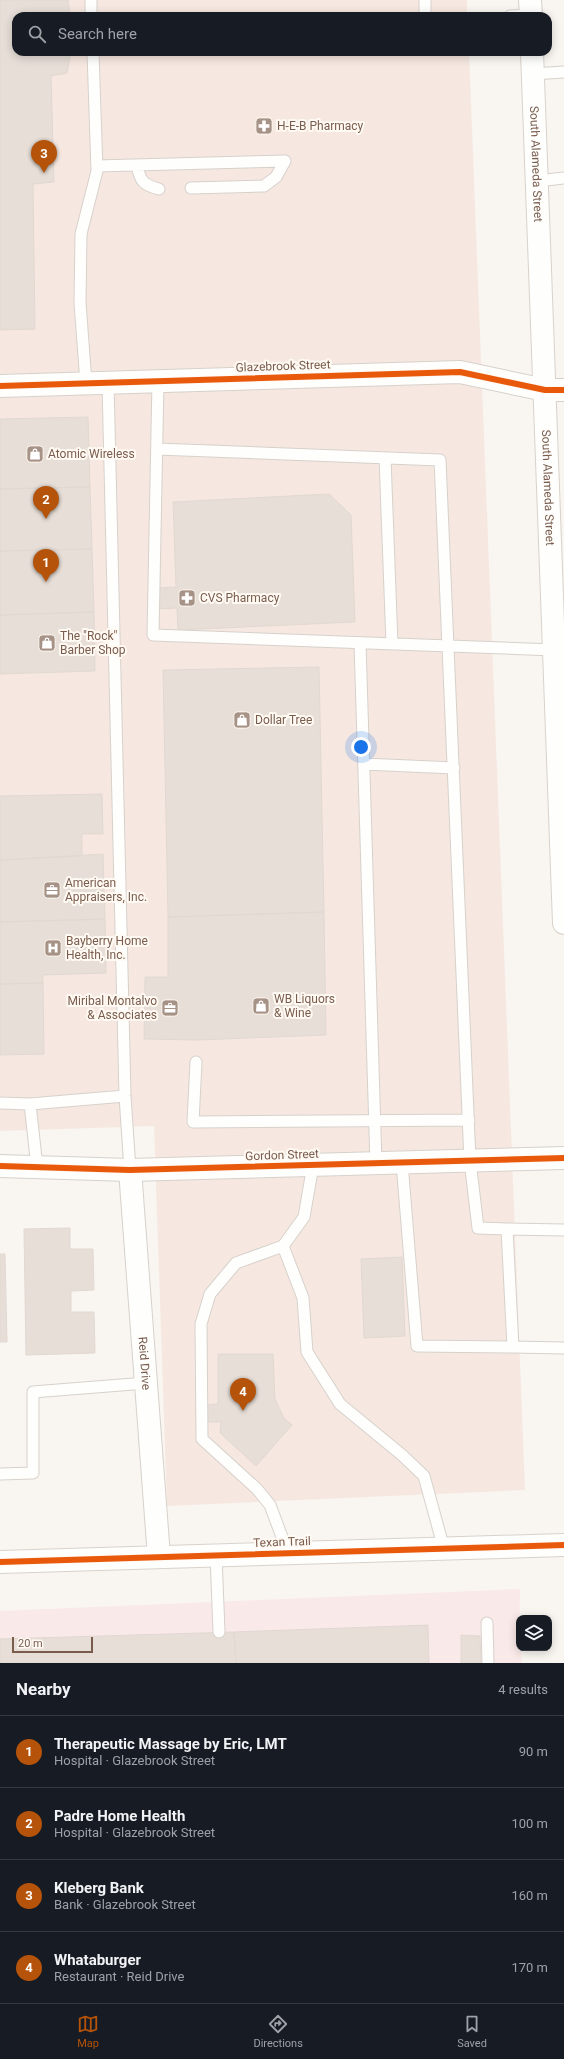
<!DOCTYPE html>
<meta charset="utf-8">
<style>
body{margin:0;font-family:Roboto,sans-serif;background:#242831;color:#f1f3f6}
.controls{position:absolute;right:12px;bottom:12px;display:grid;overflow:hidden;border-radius:8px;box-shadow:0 2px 10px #0003}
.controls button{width:36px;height:36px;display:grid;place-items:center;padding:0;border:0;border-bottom:1px solid #363941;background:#171b24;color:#f1f3f6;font:20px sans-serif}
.scale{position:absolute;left:12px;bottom:10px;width:81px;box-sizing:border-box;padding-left:4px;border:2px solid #7a5c4d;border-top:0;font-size:11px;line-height:14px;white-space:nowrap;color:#7a5c4d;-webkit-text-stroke:3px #fffaf3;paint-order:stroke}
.you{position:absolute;left:361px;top:747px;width:14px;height:14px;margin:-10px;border:3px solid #fff;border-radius:50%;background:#1a73e8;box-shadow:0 0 0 6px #1a73e833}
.badge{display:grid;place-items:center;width:26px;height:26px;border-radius:50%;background:#b45309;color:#fff;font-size:13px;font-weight:700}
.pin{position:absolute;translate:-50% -33px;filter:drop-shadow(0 1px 2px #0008)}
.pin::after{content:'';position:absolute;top:21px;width:14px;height:12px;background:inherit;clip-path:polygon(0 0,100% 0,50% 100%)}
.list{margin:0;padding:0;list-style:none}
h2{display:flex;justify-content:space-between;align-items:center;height:52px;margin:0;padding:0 16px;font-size:17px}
h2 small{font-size:13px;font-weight:400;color:#9ea1a6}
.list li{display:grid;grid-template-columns:26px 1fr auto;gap:12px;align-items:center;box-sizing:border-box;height:72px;padding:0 16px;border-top:1px solid #363941}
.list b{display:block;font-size:15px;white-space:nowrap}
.list p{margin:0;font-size:13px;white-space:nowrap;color:#9ea1a6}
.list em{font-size:13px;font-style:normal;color:#9ea1a6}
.icon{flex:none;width:22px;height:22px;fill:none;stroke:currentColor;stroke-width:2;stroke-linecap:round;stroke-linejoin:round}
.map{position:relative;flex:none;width:564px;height:1663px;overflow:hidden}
.search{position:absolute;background:#171b24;box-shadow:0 2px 10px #0003;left:12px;right:12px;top:12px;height:44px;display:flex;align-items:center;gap:10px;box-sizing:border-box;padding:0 14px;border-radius:12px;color:#9ea1a6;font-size:15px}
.sheet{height:340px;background:#171b24}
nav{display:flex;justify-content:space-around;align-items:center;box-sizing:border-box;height:56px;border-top:1px solid #363941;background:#171b24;font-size:11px;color:#9ea1a6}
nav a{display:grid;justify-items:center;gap:2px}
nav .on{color:#b45309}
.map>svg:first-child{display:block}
.commercial{fill:#f6e8e1}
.medical{fill:#fae9e9}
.building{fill:#e6ded7;stroke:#e2d8d2}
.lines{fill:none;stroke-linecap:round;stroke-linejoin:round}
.lane-casing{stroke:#d7d1cb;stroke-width:13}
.street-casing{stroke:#d7d1cb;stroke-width:24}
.secondary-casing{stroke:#d9d2cb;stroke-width:24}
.lane{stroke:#fefefd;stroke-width:11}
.street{stroke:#fefefd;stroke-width:22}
.secondary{stroke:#fefefd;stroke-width:22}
.cycleway-casing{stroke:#fffaf3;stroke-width:8}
.cycleway{stroke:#e8590c;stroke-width:6}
.labels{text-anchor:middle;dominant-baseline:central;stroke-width:4;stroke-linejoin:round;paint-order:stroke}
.poi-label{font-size:12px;fill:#7a5c4d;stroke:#fffaf3;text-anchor:start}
.street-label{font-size:12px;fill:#7a5c4d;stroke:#fffaf3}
</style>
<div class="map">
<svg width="564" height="1663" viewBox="0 0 564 1663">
<rect width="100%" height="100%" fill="#f9f5f0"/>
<path class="commercial" d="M0,0H467V16H16V52H469L525,1490L167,1506L154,1126L0,1131Z"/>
<path class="medical" d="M520,1589L519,1648H521L522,1663H0V1611Z"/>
<path class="building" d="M0,0H68L69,7L70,16H16V52H71L67,73L51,76L54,182L33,184L35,329L0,330Z
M88,417L90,487L0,489V419Z
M90,487L92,549L0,551V489Z
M329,494L351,515L355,622L178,630L177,608L157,609V588L176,587L173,502Z
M92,549L94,612L0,615V551Z
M94,612L95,671L0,674V615Z
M319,667L324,912L168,917L163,670Z
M102,794L103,834H82V856L0,860V796Z
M103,854L105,919L0,922V860Z
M324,912L326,1035L197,1040L144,1039L145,977H168V917Z
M105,919L106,973L43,975V983L0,984V922Z
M43,983L44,1054L0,1055V984Z
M70,1228V1249H93L94,1290L71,1291V1312H94L95,1353L26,1355L24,1229Z
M0,1254H5L7,1342H0Z
M402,1257L405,1336L364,1338L361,1259Z
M218,1354H273L275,1399L284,1418L292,1425L256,1466L220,1433L221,1422H206L205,1405L218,1404Z
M428,1625L429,1663H236L234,1632Z
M234,1632L236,1663H0V1639Z
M461,1635L480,1636L481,1663H461Z"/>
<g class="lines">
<g class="lane-casing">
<path id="lane" d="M91,0V16
M425,0V16
M510,16L531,15
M533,74L564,72
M137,165C140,181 143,185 159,189
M97,166L285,161
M537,181L564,178
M191,188L264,186L276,177L285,161
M158,381L153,635L555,650
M86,383L80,303L81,234L97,171L93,52
M108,383L125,1096L130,1170
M157,449L440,460L470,1161L478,1228L507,1229L513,1347L417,1346L402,1163
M385,458L392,644
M360,643L376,1164
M364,764L454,768
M196,1062L193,1122L469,1120
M0,1103L30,1104L37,1167
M30,1104L125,1096
M507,1229L564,1230
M283,1246L303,1298L307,1352L340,1404L402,1455L424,1476L444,1549
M513,1347L564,1348
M0,1474L33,1473V1392L146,1383
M288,1553L270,1505L257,1489L202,1439L201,1324L210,1294L236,1263L283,1246L304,1217L313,1165
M216,1555L219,1632
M487,1623L488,1663"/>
</g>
<g class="street-casing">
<g id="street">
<path d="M0,386L460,372L545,390H564"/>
<path d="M0,1166L130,1170L564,1158"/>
<path id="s1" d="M130,1170L159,1557"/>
</g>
</g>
<g class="secondary-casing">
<g id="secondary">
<path d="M530,0L531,16"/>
<path id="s2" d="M532,52L564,923"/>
<path d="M0,1562L564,1545"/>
</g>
</g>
<use href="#lane" class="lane"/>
<use href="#street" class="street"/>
<use href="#secondary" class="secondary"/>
<g class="cycleway-casing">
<path id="cycleway" d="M0,386L460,372L545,390H564
M0,1166L130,1170L564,1158
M0,1562L564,1545"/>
</g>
<use href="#cycleway" class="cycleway"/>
</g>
<defs>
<g id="pharmacy-square" transform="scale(0.9)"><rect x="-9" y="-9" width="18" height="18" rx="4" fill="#a69286" stroke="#fffaf3"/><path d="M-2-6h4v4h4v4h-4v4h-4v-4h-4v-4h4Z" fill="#fff"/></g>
<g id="shop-square" transform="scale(0.9)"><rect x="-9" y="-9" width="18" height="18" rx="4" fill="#a69286" stroke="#fffaf3"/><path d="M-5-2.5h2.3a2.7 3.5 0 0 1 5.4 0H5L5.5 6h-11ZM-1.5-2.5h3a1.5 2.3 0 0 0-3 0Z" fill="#fff"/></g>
<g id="office-square" transform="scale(0.9)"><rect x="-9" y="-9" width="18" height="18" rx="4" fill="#a69286" stroke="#fffaf3"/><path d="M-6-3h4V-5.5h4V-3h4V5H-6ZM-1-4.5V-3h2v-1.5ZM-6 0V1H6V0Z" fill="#fff"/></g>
<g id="hospital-square" transform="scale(0.9)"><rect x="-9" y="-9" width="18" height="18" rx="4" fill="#a69286" stroke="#fffaf3"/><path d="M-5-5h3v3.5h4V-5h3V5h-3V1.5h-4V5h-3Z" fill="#fff"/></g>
</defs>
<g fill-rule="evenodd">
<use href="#pharmacy-square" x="264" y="126"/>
<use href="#shop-square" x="35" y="454"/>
<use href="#pharmacy-square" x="187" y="598"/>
<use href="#shop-square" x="47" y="643"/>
<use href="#shop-square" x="242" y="720"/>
<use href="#office-square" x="52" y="890"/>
<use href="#hospital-square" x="53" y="948"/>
<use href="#shop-square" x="261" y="1006"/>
<use href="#office-square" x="170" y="1008"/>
</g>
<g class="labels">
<g class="poi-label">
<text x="277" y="126">H-E-B Pharmacy</text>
<text x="48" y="454">Atomic Wireless</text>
<text x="200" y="598">CVS Pharmacy</text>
<text x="60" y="636">The "Rock"<tspan x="60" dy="14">Barber Shop</tspan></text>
<text x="255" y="720">Dollar Tree</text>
<text x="65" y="883">American<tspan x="65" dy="14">Appraisers, Inc.</tspan></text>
<text x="66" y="941">Bayberry Home<tspan x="66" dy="14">Health, Inc.</tspan></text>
<text x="274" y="999">WB Liquors<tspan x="274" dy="14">&amp; Wine</tspan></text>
<text x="157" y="1001" text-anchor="end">Miribal Montalvo<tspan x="157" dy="14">&amp; Associates</tspan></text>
</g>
<g class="street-label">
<text stroke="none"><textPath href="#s2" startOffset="112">South Alameda Street</textPath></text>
<text transform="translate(283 366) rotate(-2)">Glazebrook Street</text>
<text stroke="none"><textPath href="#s2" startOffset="436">South Alameda Street</textPath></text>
<text transform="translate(282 1155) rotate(-2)">Gordon Street</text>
<text stroke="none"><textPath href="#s1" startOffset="194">Reid Drive</textPath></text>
<text transform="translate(282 1542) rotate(-2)">Texan Trail</text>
</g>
</g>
</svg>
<div class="controls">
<button><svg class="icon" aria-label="layers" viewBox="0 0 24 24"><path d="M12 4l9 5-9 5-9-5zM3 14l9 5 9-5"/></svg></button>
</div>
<div class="scale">20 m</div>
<div class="you"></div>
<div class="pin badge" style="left:46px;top:582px">1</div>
<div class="pin badge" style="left:46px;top:519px">2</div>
<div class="pin badge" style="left:44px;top:173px">3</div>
<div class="pin badge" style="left:243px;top:1411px">4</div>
<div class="search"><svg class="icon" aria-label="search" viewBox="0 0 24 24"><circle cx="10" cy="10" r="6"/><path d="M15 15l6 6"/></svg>Search here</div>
</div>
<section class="sheet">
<h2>Nearby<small>4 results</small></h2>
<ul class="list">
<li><span class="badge">1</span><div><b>Therapeutic Massage by Eric, LMT</b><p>Hospital · Glazebrook Street</p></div><em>90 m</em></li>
<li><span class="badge">2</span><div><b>Padre Home Health</b><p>Hospital · Glazebrook Street</p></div><em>100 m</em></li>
<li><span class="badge">3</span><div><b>Kleberg Bank</b><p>Bank · Glazebrook Street</p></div><em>160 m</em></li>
<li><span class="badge">4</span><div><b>Whataburger</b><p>Restaurant · Reid Drive</p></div><em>170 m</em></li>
</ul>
</section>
<nav>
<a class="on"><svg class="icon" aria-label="map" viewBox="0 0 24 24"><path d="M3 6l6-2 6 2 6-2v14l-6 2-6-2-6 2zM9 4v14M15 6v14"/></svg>Map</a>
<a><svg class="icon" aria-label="directions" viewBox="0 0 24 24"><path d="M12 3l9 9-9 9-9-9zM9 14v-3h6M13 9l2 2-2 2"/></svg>Directions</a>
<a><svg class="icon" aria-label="saved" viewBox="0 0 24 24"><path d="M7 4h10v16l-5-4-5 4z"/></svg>Saved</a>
</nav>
